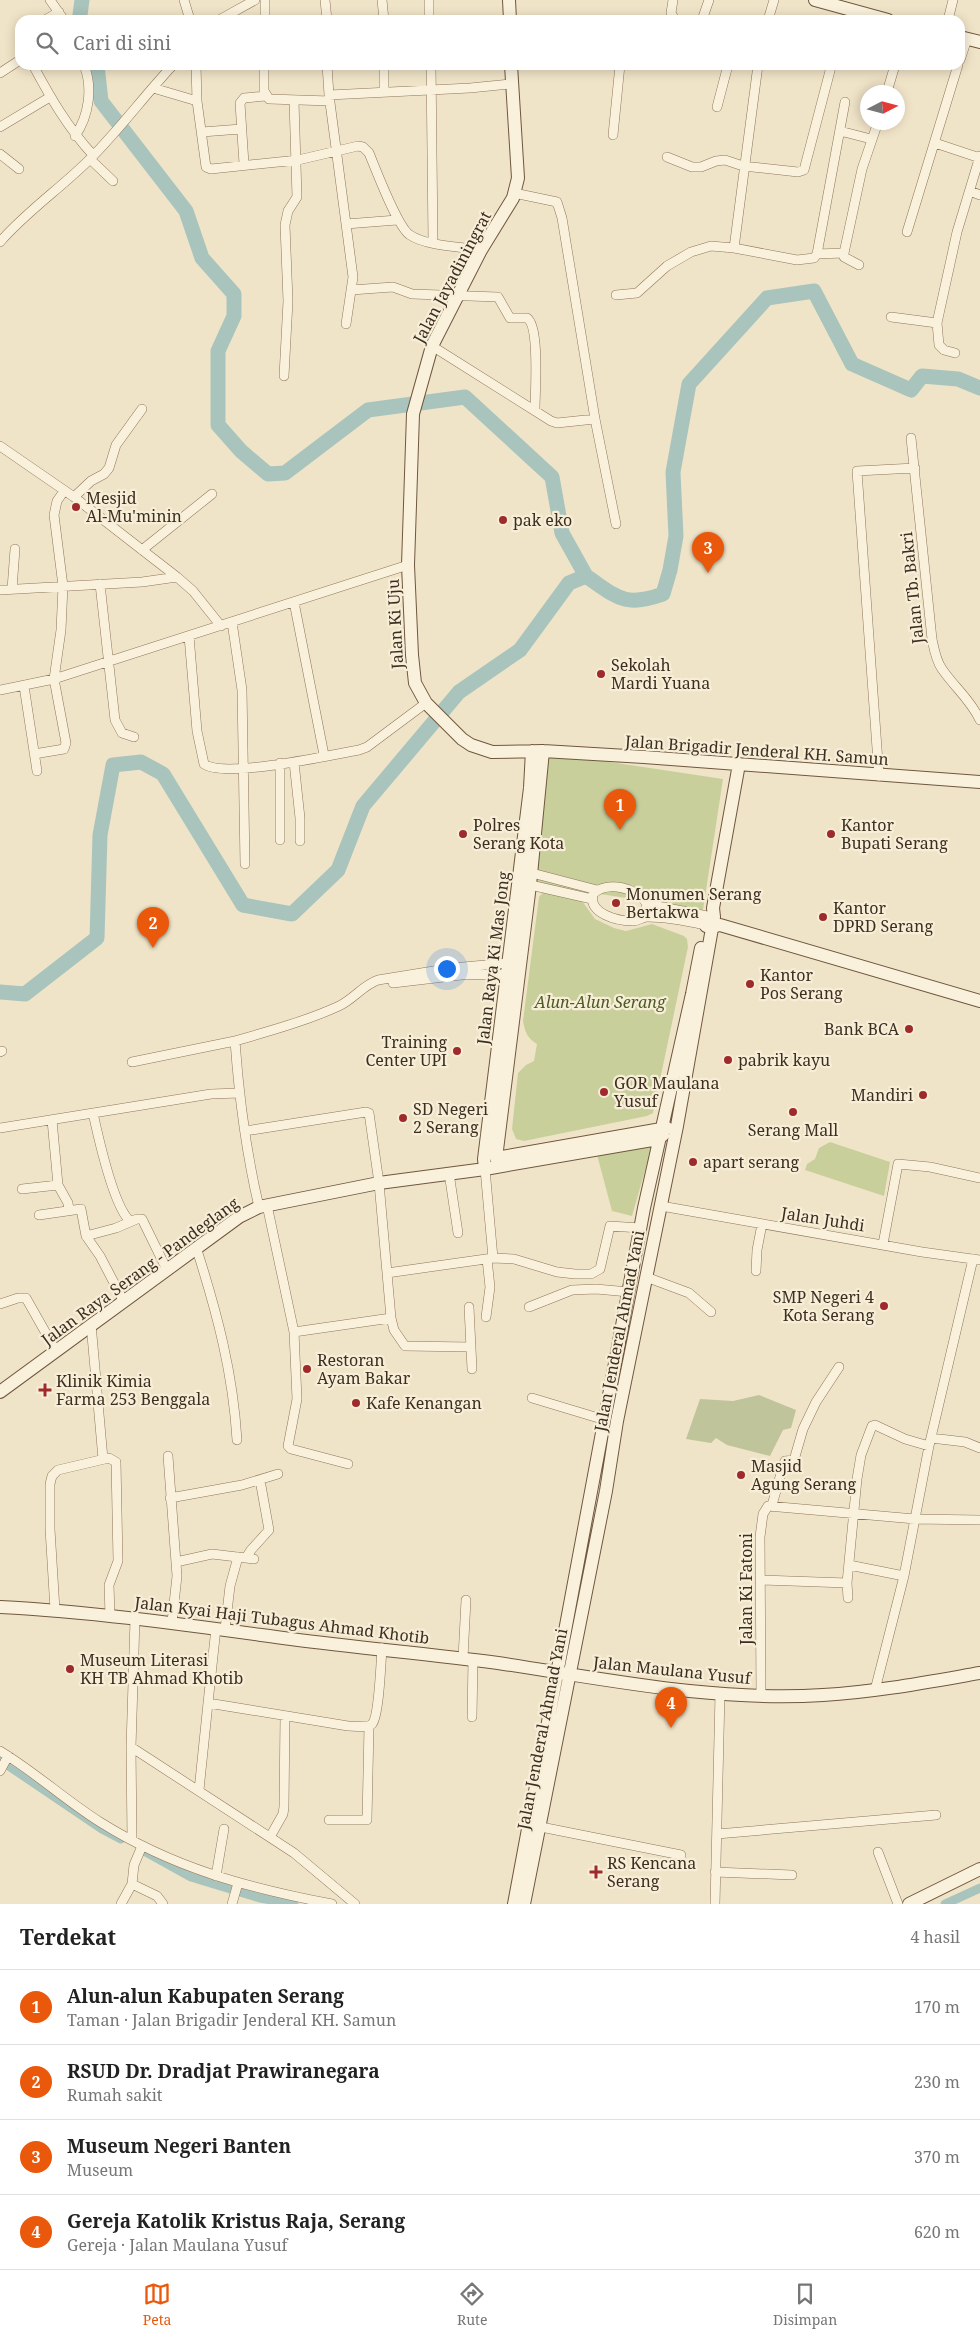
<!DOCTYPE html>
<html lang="id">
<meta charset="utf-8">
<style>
body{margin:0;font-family:"Noto Serif",serif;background:#f2f2f2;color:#222}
.compass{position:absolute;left:860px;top:85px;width:45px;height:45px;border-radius:50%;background:#fff;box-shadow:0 2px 12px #0003;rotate:84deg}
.you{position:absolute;left:446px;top:968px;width:18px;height:18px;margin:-12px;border:4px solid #fff;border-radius:50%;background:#1a73e8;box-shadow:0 0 0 8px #1a73e833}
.badge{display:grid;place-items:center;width:32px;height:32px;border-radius:50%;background:#ea580c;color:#fff;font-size:16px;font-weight:700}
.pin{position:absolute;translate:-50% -41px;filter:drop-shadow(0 1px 2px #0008)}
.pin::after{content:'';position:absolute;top:26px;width:18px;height:15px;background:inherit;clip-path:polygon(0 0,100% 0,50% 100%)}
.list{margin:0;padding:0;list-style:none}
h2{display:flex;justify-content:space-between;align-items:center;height:65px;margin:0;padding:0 20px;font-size:21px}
h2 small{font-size:16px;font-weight:400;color:#767676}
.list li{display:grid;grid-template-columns:32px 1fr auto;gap:15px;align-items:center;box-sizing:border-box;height:75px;padding:0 20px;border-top:1px solid #e0e0e0}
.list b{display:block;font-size:19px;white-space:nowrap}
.list p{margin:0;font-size:16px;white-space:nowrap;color:#767676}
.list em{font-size:16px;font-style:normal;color:#767676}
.icon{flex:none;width:28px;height:28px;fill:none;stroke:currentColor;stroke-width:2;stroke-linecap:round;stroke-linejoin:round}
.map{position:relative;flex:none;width:980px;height:1904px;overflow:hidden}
.search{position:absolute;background:#fff;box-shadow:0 2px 12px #0003;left:15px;right:15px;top:15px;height:55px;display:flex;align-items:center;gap:12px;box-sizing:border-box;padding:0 18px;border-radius:15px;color:#767676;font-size:19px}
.sheet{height:365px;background:#fff}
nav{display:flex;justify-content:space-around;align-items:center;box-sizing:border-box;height:70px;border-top:1px solid #e0e0e0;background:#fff;font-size:14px;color:#767676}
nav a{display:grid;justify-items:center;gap:2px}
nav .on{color:#ea580c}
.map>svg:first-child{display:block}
.green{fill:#c9cf9b}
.cemetery{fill:#bfc49a}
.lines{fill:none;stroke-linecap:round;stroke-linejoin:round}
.canal{stroke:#a9c4bc;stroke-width:9}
.river{stroke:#a9c4bc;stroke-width:15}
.street-casing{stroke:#8d765c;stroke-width:10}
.secondary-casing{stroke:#6f573f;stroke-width:14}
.street{stroke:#faf1dc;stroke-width:9}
.secondary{stroke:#faf1dc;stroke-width:12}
.poi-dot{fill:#9e2a2b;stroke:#f7eed8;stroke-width:2}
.labels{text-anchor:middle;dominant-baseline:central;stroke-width:4.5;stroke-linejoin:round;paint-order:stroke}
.street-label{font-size:16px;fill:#3d2e20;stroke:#f7eed8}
.poi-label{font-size:16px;fill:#3d2e20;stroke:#f7eed8;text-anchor:start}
.park-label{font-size:16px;font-style:italic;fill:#4d5a26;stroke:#f7eed8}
</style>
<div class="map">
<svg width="980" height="1904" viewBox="0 0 980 1904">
<rect width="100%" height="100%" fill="#f0e4c8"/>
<path class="green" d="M537,751L723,779L703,910L517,881Z
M544,891L582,901L595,919L614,928L626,931L652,924L684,936L687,939L688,947L653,1113L647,1116L524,1141L516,1139L512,1129L518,1073L526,1065L534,1061L537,1044C527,1038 525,1032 523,1021L539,897Z
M830,1142L890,1162L884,1196L805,1170L807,1164L815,1159L819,1148Z
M652,1146L632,1216L612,1211L596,1151Z"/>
<path class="cemetery" d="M759,1395L796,1410L791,1428L783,1430L770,1456L727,1445L716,1438L711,1443L686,1439L700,1399L733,1401Z"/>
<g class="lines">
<path class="canal" d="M0,1760L102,1829L121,1839
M146,1852L191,1877L260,1898L294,1904
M945,1904L980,1888"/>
<path class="river" d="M81,20L80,15L82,0
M97,65L101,101L186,211L202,258L234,294V316L218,351V425L241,451L268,474L285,473L368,410L465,397L552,477L562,533L586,576
M0,992L25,994L97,938L100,835L113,765L141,762L163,774L243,905L292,914L338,870L363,806L459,692L520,650L569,583L586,576C617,597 624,608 663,594L670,570L676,536L673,472L689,384L767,298L814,291L852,364L911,390L922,376L958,379L980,388"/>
<g class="street-casing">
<path id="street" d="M50,0L64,20
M184,0L190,20
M325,0L327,20
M382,0L384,20
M429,0V20
M673,0L671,13L675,20
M45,20L59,12
M219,20L255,0
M265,20V0
M702,20L709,0
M768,20L774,0
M948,20L953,0
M960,60L967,39
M33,65C50,97 68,128 93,155
M196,65L197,101L206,167L211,169L298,160L358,146L363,147L369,153C376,170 398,228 410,235C426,246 462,247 481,250
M264,65V91L269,99L330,101
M327,65L329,95L353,277L346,324
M384,65V92
M431,65L433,242
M0,73L20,60
M153,88L197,101
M887,92L895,65
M329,95L470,88L511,84
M717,107L728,65
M0,127L50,97
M840,131L871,139
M202,132L241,129
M613,135L620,65
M75,136C89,116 93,88 84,65
M935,143L980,158
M0,154L19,169
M667,157L692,167H701L716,161L725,160L743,166L798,172L804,170L831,67
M90,159L113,181
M244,164L240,103L244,98L266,96
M970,191L980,195
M514,193L557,202L562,218L595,419L616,524
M346,224L397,220
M907,232L958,65
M0,242C27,211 61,188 90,159C119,130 144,96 173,65
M734,248L797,260L814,258L817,254L845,102
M817,254L844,253
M859,265L844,257V253L862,169L878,122
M351,290L393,287L412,294L498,297L510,318H527C540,326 535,393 535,409
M616,295L637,293L667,266L691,252L711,246L734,248L758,65
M891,317L937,323
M432,346L551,421L557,423L595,419
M955,353L944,350L939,345L937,323L957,232L980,156
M284,376L288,301L285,225L288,211L297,197L294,101
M911,438L932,639C934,649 936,661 942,669C955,688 970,699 980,720
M0,446L74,497L177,577L193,591L221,626
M74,497L91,481L104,474L109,468L116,445L142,409
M142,550L212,494
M100,584L115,720L122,733L134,737
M12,589L15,549
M0,590L142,582L177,577
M294,602L324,755
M232,622L242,690L245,864
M189,636L197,731L204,764C225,779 330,755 359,750L367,747L426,703
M24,686L37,771
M0,690L54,679L408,565
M34,754L64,749L66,743L54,679L61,630L63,586L54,515L57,501L64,491
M294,762L300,818V841
M879,776L857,471L915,468
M280,840V763
M528,872L597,890
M526,884L592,899
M647,904L707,916
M644,917L647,904C638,888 607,880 593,894C588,914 618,921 632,921C638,922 641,917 647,917C665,917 687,921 705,925
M393,983L461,975L507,974
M0,1052L2,1051
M132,1062L235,1041
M93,1113C98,1136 114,1207 130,1221
M52,1120L58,1185L68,1203L69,1210
M0,1128L211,1094L239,1093
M245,1131L366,1112L369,1113L379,1183L391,1318L294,1332L267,1205
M485,1169L493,1258
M449,1173L458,1233
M22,1189L58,1185
M661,1206L922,1252L980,1260
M259,1207C246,1152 239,1097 235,1041C270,1031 306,1021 339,1006C354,999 363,985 378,980L452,968L508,963
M39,1215L81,1209L86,1236L100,1256L124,1302
M86,1236L116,1228L137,1219H142L167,1270
M883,1244L898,1164L930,1167L980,1178
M197,1250C217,1313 233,1373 237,1440
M756,1271L757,1250L762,1224
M387,1273L493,1258L514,1259L557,1272L575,1274H591L600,1269L610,1226L640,1228
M646,1277L689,1293L711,1312
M0,1304L18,1298H26L56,1351
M469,1307L472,1369
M529,1307L572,1290L596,1289L629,1292
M486,1317L490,1287L487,1259
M391,1318L394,1330L405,1346L471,1347
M91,1324L103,1459
M294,1332L297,1399L288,1446L291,1449L348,1464
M532,1398L605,1420
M931,1438L965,1442L980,1448
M168,1456L177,1576L172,1622
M170,1498L242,1485L278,1474
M772,1505L784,1463L785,1461L794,1460L803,1429L816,1402L839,1367
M246,1558L251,1550L269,1530L260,1480
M176,1562L212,1554L254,1559
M849,1565L904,1576
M762,1580L847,1583
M848,1598L847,1583L857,1479L861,1455L872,1426L875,1425L905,1439L929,1446
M55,1610L50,1529V1484L52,1476L58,1470L109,1458L116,1462L118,1561L109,1585L110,1615
M135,1619L131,1747L294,1853L355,1904
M216,1628L208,1703L348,1726C354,1726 368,1728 372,1724C379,1717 381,1661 382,1648
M225,1629L230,1586L238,1557
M463,1658L466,1600
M875,1690L904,1576L929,1446L973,1259
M761,1695L760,1537L763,1514L768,1506L915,1519L980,1520
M472,1717L473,1660
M131,1747L132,1839
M0,1751C35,1772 65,1800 100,1822C173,1868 248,1888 332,1904
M0,1771L8,1756
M199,1790L208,1703
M329,1820H367L369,1726
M541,1827L681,1855
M717,1834L936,1815
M270,1837L283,1814L284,1807L285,1716
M878,1852L898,1904
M715,1872L792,1875
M216,1876L224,1829
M132,1884L157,1896L163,1904
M121,1904L132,1884L134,1865L142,1846
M232,1904L238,1883
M715,1904L720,1694"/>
</g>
<g class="secondary-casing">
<path id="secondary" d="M509,0L510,20
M815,0L888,20
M960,37L980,42
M511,65L518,178L513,198L481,250L432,346L413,414L408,565L412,655L415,683L426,703L462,739L471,745L492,752L543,751L644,757L980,782
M543,751L530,885L496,1158L667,1128
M706,926L712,927L720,925L980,1001
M485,1169L484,1159L530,788L532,751
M0,1392L239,1217L259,1207L379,1183L485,1169L658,1139L663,1135
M0,1607C98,1612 194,1626 291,1639C360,1648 429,1654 498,1663C605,1679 714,1702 823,1695C876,1692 928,1682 980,1673
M514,1904L644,1208L692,994L701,948
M524,1904L606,1491L617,1421L677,1126L714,917L713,908L739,764
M909,1904L980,1869"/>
</g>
<use href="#street" class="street"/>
<use href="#secondary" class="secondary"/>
</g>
<g class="poi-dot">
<circle cx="76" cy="507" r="5"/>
<circle cx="503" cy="520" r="5"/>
<circle cx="601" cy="674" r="5"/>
<circle cx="463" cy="834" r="5"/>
<circle cx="831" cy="834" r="5"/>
<circle cx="616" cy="903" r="5"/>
<circle cx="823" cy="917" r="5"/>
<circle cx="750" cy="984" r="5"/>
<circle cx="909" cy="1029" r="5"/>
<circle cx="457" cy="1051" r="5"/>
<circle cx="728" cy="1060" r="5"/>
<circle cx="604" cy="1092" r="5"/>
<circle cx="923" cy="1095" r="5"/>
<circle cx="793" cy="1112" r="5"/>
<circle cx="403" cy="1118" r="5"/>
<circle cx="693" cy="1162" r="5"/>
<circle cx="884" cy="1306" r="5"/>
<circle cx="307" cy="1369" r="5"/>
<path d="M42.5 1382.5h5v5h5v5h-5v5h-5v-5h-5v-5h5z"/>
<circle cx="356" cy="1403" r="5"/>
<circle cx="741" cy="1475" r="5"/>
<circle cx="70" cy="1669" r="5"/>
<path d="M593.5 1864.5h5v5h5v5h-5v5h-5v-5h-5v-5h5z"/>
</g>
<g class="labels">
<g class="street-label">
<text transform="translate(452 277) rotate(-62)">Jalan Jayadiningrat</text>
<text transform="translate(912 588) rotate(-96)">Jalan Tb. Bakri</text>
<text transform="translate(395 624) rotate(-93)">Jalan Ki Uju</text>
<text transform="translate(757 750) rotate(4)">Jalan Brigadir Jenderal KH. Samun</text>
<text transform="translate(493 958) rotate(-83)">Jalan Raya Ki Mas Jong</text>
<text transform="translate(823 1219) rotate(9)">Jalan Juhdi</text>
<text transform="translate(140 1271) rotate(-36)">Jalan Raya Serang - Pandeglang</text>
<text transform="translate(619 1331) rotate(-79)">Jalan Jenderal Ahmad Yani</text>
<text transform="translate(746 1589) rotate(-90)">Jalan Ki Fatoni</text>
<text transform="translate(282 1620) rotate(7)">Jalan Kyai Haji Tubagus Ahmad Khotib</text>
<text transform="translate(672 1670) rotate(6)">Jalan Maulana Yusuf</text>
<text transform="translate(542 1729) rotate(-79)">Jalan Jenderal Ahmad Yani</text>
</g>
<g class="poi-label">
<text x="86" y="498">Mesjid<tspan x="86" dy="18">Al-Mu'minin</tspan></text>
<text x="513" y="520">pak eko</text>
<text x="611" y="665">Sekolah<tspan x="611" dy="18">Mardi Yuana</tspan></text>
<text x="473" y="825">Polres<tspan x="473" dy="18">Serang Kota</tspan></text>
<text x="841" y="825">Kantor<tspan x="841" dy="18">Bupati Serang</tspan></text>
<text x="626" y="894">Monumen Serang<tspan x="626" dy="18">Bertakwa</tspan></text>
<text x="833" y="908">Kantor<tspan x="833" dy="18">DPRD Serang</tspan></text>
<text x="760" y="975">Kantor<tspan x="760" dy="18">Pos Serang</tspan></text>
<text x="899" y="1029" text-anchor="end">Bank BCA</text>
<text x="447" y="1042" text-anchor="end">Training<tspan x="447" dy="18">Center UPI</tspan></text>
<text x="738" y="1060">pabrik kayu</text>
<text x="614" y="1083">GOR Maulana<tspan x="614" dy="18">Yusuf</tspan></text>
<text x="913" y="1095" text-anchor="end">Mandiri</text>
<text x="413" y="1109">SD Negeri<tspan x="413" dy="18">2 Serang</tspan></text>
<text x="793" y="1130" text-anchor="middle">Serang Mall</text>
<text x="703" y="1162">apart serang</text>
<text x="874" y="1297" text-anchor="end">SMP Negeri 4<tspan x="874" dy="18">Kota Serang</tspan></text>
<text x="317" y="1360">Restoran<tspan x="317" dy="18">Ayam Bakar</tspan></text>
<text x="56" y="1381">Klinik Kimia<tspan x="56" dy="18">Farma 253 Benggala</tspan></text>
<text x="366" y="1403">Kafe Kenangan</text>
<text x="751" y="1466">Masjid<tspan x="751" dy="18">Agung Serang</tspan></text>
<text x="80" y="1660">Museum Literasi<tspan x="80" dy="18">KH TB Ahmad Khotib</tspan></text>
<text x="607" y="1863">RS Kencana<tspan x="607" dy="18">Serang</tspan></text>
</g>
<g class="park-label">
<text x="600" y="1002">Alun-Alun Serang</text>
</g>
</g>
</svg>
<svg class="compass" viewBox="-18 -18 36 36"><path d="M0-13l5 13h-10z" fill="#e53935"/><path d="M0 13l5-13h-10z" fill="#767676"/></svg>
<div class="you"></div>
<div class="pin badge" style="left:620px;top:830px">1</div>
<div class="pin badge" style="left:153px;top:948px">2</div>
<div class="pin badge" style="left:708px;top:573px">3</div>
<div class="pin badge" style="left:671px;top:1728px">4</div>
<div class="search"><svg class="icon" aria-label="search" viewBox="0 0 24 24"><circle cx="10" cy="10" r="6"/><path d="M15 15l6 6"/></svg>Cari di sini</div>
</div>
<section class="sheet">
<h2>Terdekat<small>4 hasil</small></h2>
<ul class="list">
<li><span class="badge">1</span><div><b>Alun-alun Kabupaten Serang</b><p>Taman · Jalan Brigadir Jenderal KH. Samun</p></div><em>170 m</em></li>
<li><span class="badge">2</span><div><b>RSUD Dr. Dradjat Prawiranegara</b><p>Rumah sakit</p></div><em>230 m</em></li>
<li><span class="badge">3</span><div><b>Museum Negeri Banten</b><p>Museum</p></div><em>370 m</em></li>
<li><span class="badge">4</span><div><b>Gereja Katolik Kristus Raja, Serang</b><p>Gereja · Jalan Maulana Yusuf</p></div><em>620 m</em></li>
</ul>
</section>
<nav>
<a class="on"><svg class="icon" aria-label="map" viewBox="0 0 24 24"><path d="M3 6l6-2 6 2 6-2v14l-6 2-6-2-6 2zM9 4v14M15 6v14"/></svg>Peta</a>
<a><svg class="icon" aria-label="directions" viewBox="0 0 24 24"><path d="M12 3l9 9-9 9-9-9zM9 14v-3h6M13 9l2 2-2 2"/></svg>Rute</a>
<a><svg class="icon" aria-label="saved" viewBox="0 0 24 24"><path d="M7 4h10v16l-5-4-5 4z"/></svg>Disimpan</a>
</nav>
